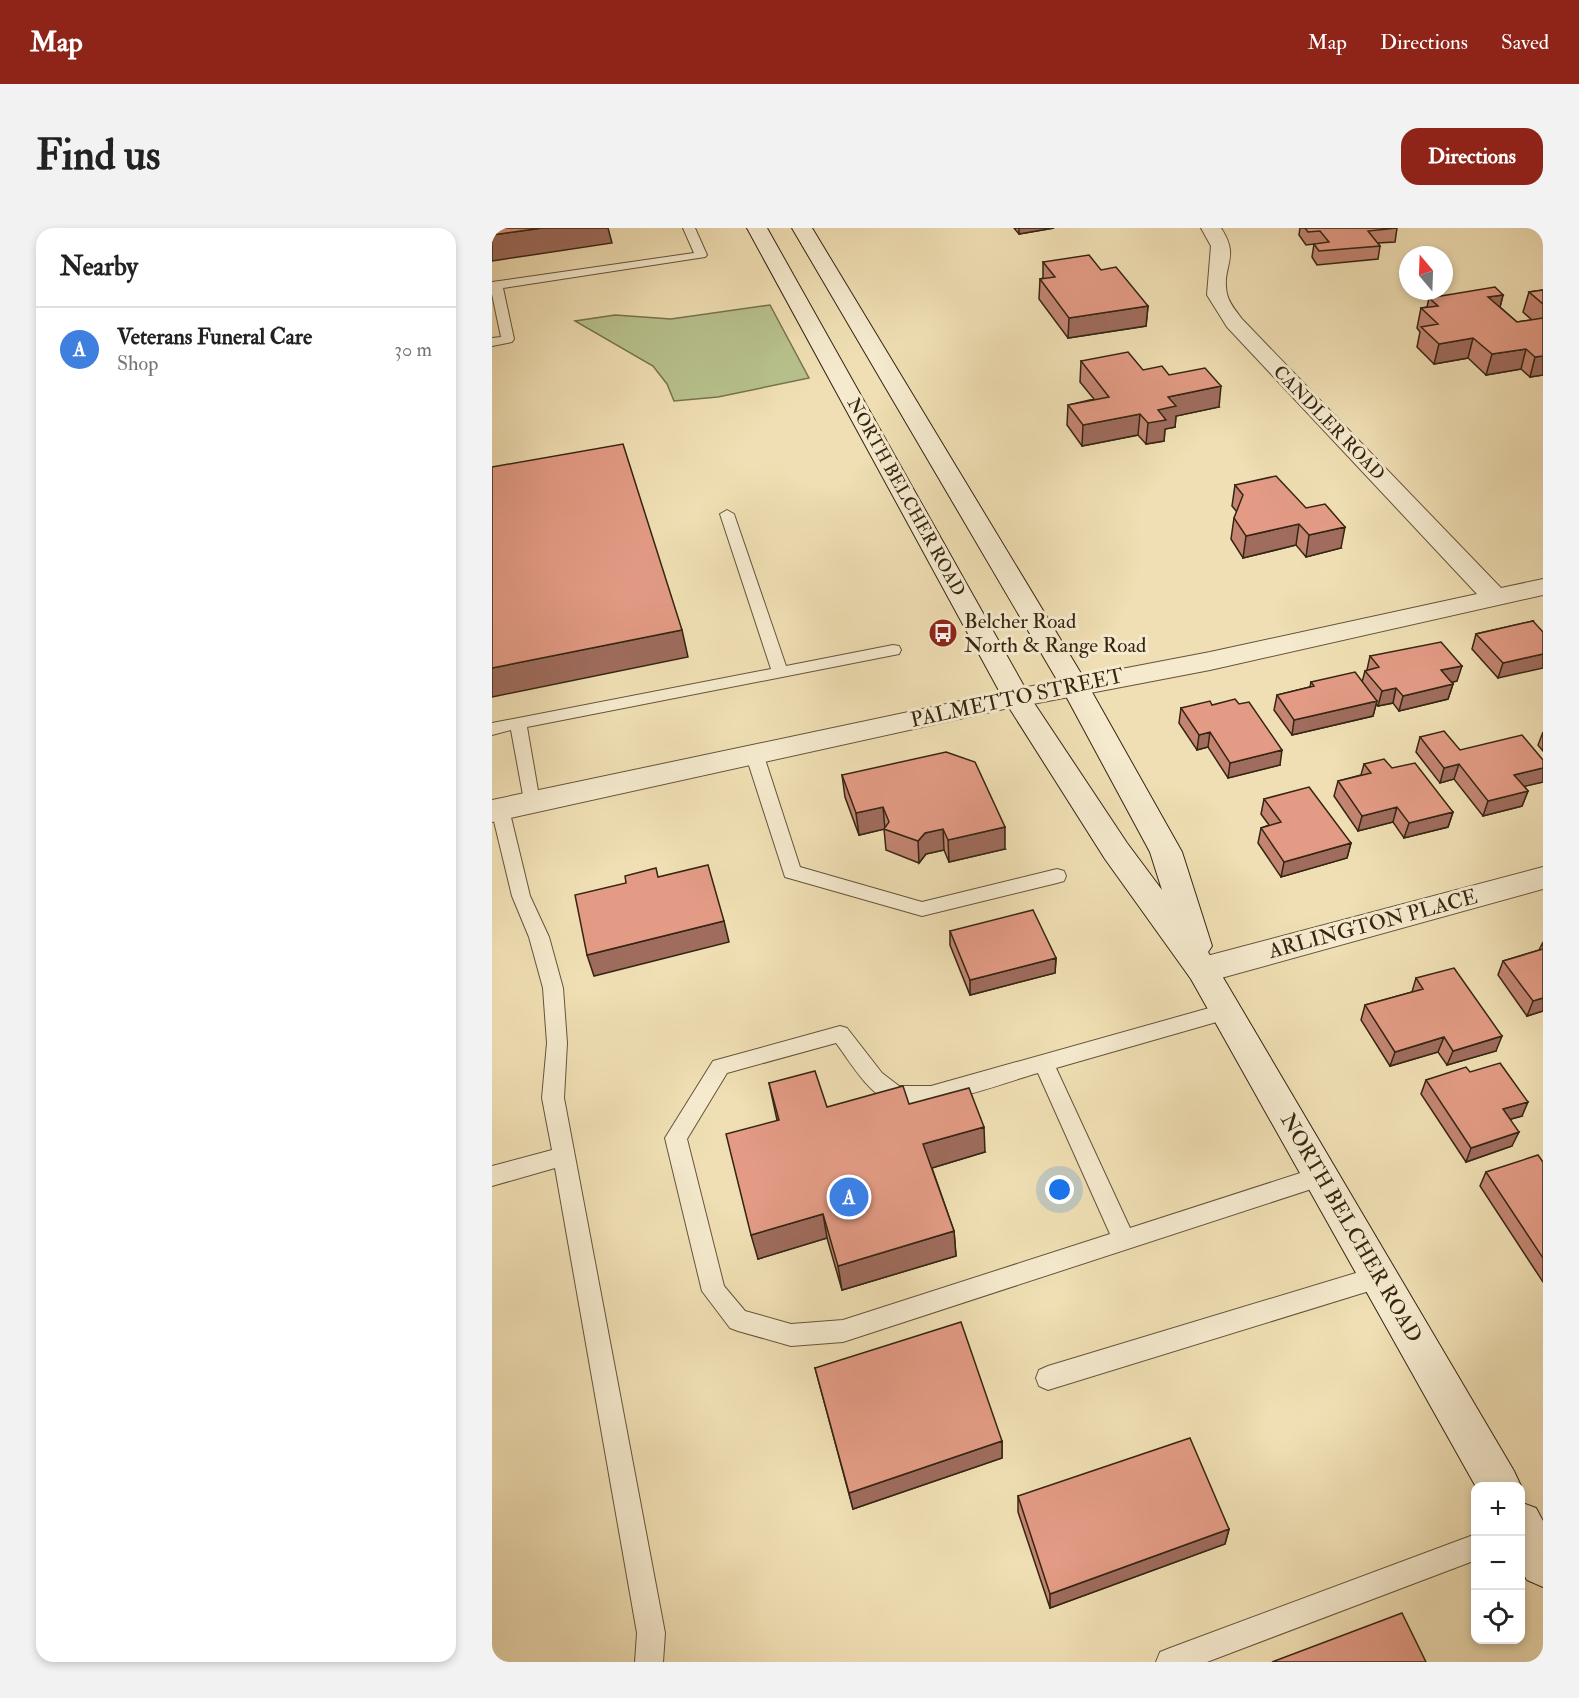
<!DOCTYPE html>
<meta charset="utf-8">
<style>
body{margin:0;font-family:"IM FELL Double Pica",serif;background:#f2f2f2;color:#222}
.controls{position:absolute;right:18px;bottom:18px;display:grid;overflow:hidden;border-radius:12px;box-shadow:0 3px 9px #0003}
.controls button{width:54px;height:54px;display:grid;place-items:center;padding:0;border:0;border-bottom:2px solid #e0e0e0;background:#fff;color:#222;font:30px sans-serif}
.compass{position:absolute;left:907px;top:18px;width:54px;height:54px;border-radius:50%;background:#fff;box-shadow:0 3px 9px #0003;rotate:341deg}
.you{position:absolute;left:568px;top:962px;width:21px;height:21px;margin:-15px;border:4px solid #fff;border-radius:50%;background:#1a73e8;box-shadow:0 0 0 9px #1a73e833}
.badge{display:grid;place-items:center;width:39px;height:39px;border-radius:50%;background:#8f2418;color:#fff;font-size:20px;font-weight:700}
.pin{position:absolute;translate:-50% -50%;border:3px solid #fff;box-shadow:0 2px 6px #0006}
.list{margin:0;padding:0;list-style:none}
h2{display:flex;justify-content:space-between;align-items:center;height:78px;margin:0;padding:0 24px;font-size:26px}
h2 small{font-size:20px;font-weight:400;color:#767676}
.list li{display:grid;grid-template-columns:39px 1fr auto;gap:18px;align-items:center;box-sizing:border-box;height:84px;padding:0 24px;border-top:2px solid #e0e0e0}
.list b{display:block;font-size:22px;white-space:nowrap}
.list p{margin:0;font-size:20px;white-space:nowrap;color:#767676}
.list em{font-size:20px;font-style:normal;color:#767676}
.icon{flex:none;width:33px;height:33px;fill:none;stroke:currentColor;stroke-width:2;stroke-linecap:round;stroke-linejoin:round}
.map{position:relative;flex:none;width:1051px;height:1434px;overflow:hidden;border-radius:18px}
header{display:flex;align-items:center;gap:36px;box-sizing:border-box;height:84px;padding:0 30px;background:#8f2418;color:#fff}
header strong{font-size:28px}
nav{display:flex;gap:33px;margin-inline-start:auto;font-size:21px}
.intro{display:flex;align-items:center;justify-content:space-between;box-sizing:border-box;height:144px;padding:0 36px}
h1{margin:0;font-size:42px}
.button{padding:15px 27px;border-radius:18px;background:#8f2418;color:#fff;font-size:21px;font-weight:700}
main{display:flex;gap:36px;padding:0 36px}
aside{flex:1;background:#fff;border-radius:18px;box-shadow:0 3px 9px #0003}
.map>svg:first-child{display:block}
.green{fill:#b8c28e;stroke:#767450;stroke-width:1.5}
.lines{fill:none;stroke-linecap:round;stroke-linejoin:round}
.service-casing{stroke:#64543a;stroke-width:2}
.minor-casing{stroke:#64543a;stroke-width:2}
.tertiary-casing{stroke:#64543a;stroke-width:2}
.secondary-casing{stroke:#352512;stroke-width:2}
.service{fill:#f5eace;fill-rule:evenodd}
.minor{fill:#f5eace;fill-rule:evenodd}
.tertiary{fill:#f5eace;fill-rule:evenodd}
.secondary{fill:#f5eace;fill-rule:evenodd}
.wall{fill:#c38572;stroke:#352512;stroke-width:1.5}
.shaded-wall{fill:#9f6c5d;stroke:#352512;stroke-width:1.5}
.building{fill:#e39b85;stroke:#352512;stroke-width:1.5}
.labels{text-anchor:middle;dominant-baseline:central;stroke-width:6;stroke-linejoin:round;paint-order:stroke}
.far-street-label{font-size:18px;fill:#352512;stroke:#f5eace}
.poi-label{font-size:21px;fill:#352512;stroke:#f5eace;text-anchor:start}
.street-label{font-size:21px;fill:#352512;stroke:#f5eace}
</style>
<header>
<strong>Map</strong>
<nav><a>Map</a><a>Directions</a><a>Saved</a></nav>
</header>
<div class="intro"><h1>Find us</h1><a class="button">Directions</a></div>
<main>
<aside>
<h2>Nearby<small></small></h2>
<ul class="list">
<li><span class="badge" style="background:#3f7fe0">A</span><div><b>Veterans Funeral Care</b><p>Shop</p></div><em>30 m</em></li>
</ul>
</aside>
<div class="map">
<svg width="1051" height="1434" viewBox="0 0 1051 1434">
<rect width="100%" height="100%" fill="#f0dfb4"/>
<filter id="stains"><feTurbulence type="fractalNoise" baseFrequency=".00333" numOctaves="4"/><feColorMatrix values="0 0 0 0 .2 0 0 0 0 .09 0 0 0 0 .02 0 0 0 .5 -.17"/></filter>
<radialGradient id="worn" r=".72"><stop offset=".6" stop-color="#630" stop-opacity="0"/><stop offset="1" stop-color="#630" stop-opacity=".3"/></radialGradient>
<path class="green" d="M278,77L317,150L226,169L182,173L175,156L161,138L83,93L123,87L179,91Z"/>
<g class="lines">
<g class="service-casing">
<path id="service" d="M191,0H203L215,27L213,29L11,60L22,111L20,114L0,118V110L9,109L0,66V54L202,25Z
M235,282L242,286L294,438L401,417L407,418L409,422L407,426L35,499L48,574L45,578L39,580L33,578L19,502L0,507V495L279,441L228,286Z
M262,519L268,521L271,525L308,639L430,674L565,641L572,643L574,648L572,653L565,655L430,688L293,649L253,525L256,521Z
M8,575L14,577L17,581L38,668L57,709L71,760L75,815L72,870L173,1405L171,1434H143L145,1405L63,940L0,958V938L60,922L50,870L55,815L51,760L37,709L20,668L0,585L2,577Z
M735,775L742,777L745,783L742,789L564,840L638,1000L830,938L838,941L841,948L838,955L351,1114L299,1118L246,1103L238,1100L210,1063L173,910L221,833L348,798L355,800L390,845L407,858H439ZM344,815C359,835 374,862 397,874C425,888 514,854 546,845L618,1006L351,1092L299,1096L253,1083L232,1058L195,911L235,845Z
M887,1038L895,1042L899,1049L895,1056L887,1060L556,1162L547,1158L544,1150L547,1142L556,1138Z
M984,1306V1332L715,1434H664L668,1424L678,1420Z"/>
</g>
<g class="minor-casing">
<path id="minor" d="M709,0H729C749,30 729,38 735,66C737,75 744,83 750,91L1009,360L1051,351V367L718,442L525,479L515,476L511,470L515,464L525,461L718,424L985,366L735,99L715,67L719,18Z
M1051,639V661L711,755L699,751L694,742L699,733L711,729Z"/>
</g>
<g class="tertiary-casing">
<path id="tertiary" d="M525,461L535,464L539,470L535,476L0,594V572Z"/>
</g>
<g class="secondary-casing">
<path id="secondary" d="M255,0H275L538,469L635,615L670,662L658,624L568,457L300,0H320L596,457L690,624L720,718L716,724L1022,1243L1029,1258L1028,1259H984L699,751L613,631L511,470Z
M1028,1274L1044,1280L1051,1293V1359L1035,1352L1028,1340Z"/>
</g>
<use href="#service" class="service"/>
<use href="#minor" class="minor"/>
<use href="#tertiary" class="tertiary"/>
<use href="#secondary" class="secondary"/>
</g>
<path class="wall" d="M522,0H562L527,6Z
M808,0H905L903,14L886,15L888,18L886,31L825,37L820,29L822,16L814,17L807,7Z
M551,34L609,42L656,78L654,98L576,110L547,71L548,51L551,50Z
M1051,62V147L1038,149L1029,141L994,147L976,130L942,136L925,119L928,104L925,100L929,80L935,79L937,70L1011,67L1008,79L1025,94L1040,92L1031,84L1037,64Z
M589,133L651,142L677,147L727,179L684,188L683,199L673,201L672,213L654,216L646,207L590,218L575,197L576,177L602,171L588,154Z
M743,257L849,320L814,329L804,317L751,330L739,311L742,290L745,284L740,278Z
M1041,393L1006,450L980,421L984,406Z
M878,428L965,453L959,454L961,456L956,471L907,483L901,475L886,478L884,476L881,488L800,507L782,482L785,467L818,459L819,454H870L873,443L875,442Z
M747,476L788,537L736,550L716,519L705,522L687,495L689,480L720,477Z
M1051,504V523L1046,517Z
M928,509L968,522L1051,532V554L1032,558L1036,563L1030,578L991,588L962,551L948,555L924,524Z
M872,536L900,540L961,584L956,599L912,610L901,594L866,603L842,568L846,553L869,547Z
M350,547L513,621L457,634L452,622L434,626L427,635L394,622L392,601L367,607L353,569Z
M772,571L859,615L855,630L789,649L766,615L769,600L777,597L769,586Z
M458,703L564,730L563,745L478,767L458,717Z
M1051,714V783L1035,788L1006,747L1011,733L1047,722Z
M924,750L1004,823L955,837L946,824L898,838L869,792L873,777L920,764Z
M978,844L1030,888L1018,891L1020,918L974,934L929,866L934,852Z
M277,855L335,879L417,876L493,924L440,940L462,1003L464,1028L350,1062L335,1010L266,1031L285,892Z
M1051,934V1054L988,958L994,944Z
M323,1140L510,1213V1230L361,1281Z
M526,1268L737,1301L733,1316L558,1380L526,1284Z"/>
<path class="shaded-wall" d="M50,0H116L120,15L0,33V7Z
M527,0H562L527,6Z
M1011,67L1006,87L996,69Z
M656,78L654,98L576,110L577,90Z
M981,110L976,130L942,136L947,116Z
M1034,121L1029,141L994,147L1000,126Z
M1051,128V147L1038,149L1043,129Z
M729,158L727,179L684,188L683,199L673,201L672,213L654,216L656,195L676,169Z
M648,186L646,207L590,218L591,197Z
M807,296L804,317L751,330L754,308Z
M853,299L849,320L814,329L817,307Z
M190,402L196,429L0,469V440Z
M1051,426V440L1006,450L1011,435Z
M970,438L965,453L945,458L949,442Z
M961,456L956,471L907,483L911,468Z
M904,460L901,475L886,478L890,463Z
M885,473L881,488L800,507L802,492Z
M718,504L716,519L705,522L707,507Z
M790,522L788,537L736,550L738,535Z
M967,536L962,551L948,555L952,540Z
M1051,540V554L1017,562L1022,547Z
M1036,563L1030,578L991,588L996,573Z
M391,579L393,601L367,607L364,585Z
M905,579L901,594L866,603L870,588Z
M961,584L956,599L912,610L917,595Z
M513,599V621L457,634L456,612Z
M451,601L452,622L434,626L427,635L426,613L433,605Z
M859,615L855,630L789,649L792,634Z
M232,693L237,714L102,748L95,727Z
M564,730L563,745L478,767V752Z
M1051,770V783L1035,788L1041,773Z
M1010,808L1004,823L955,837L961,823Z
M952,809L946,824L898,838L903,824Z
M1036,874L1030,888L1005,895L1011,881Z
M492,899L493,924L433,942L431,916Z
M1027,904L1020,918L974,934L979,920Z
M331,986L335,1010L266,1031L259,1007Z
M462,1003L464,1028L350,1062L346,1038Z
M510,1213V1230L361,1281L357,1265Z
M737,1301L733,1316L558,1380V1366Z"/>
<path class="building" d="M0,0H50L0,7Z
M813,0H905L876,3L888,18L827,23L822,16L837,14L828,3L816,4Z
M597,27L609,42L624,39L656,78L577,90L548,51L563,49L551,34Z
M1003,59L1011,67L996,69L1025,94L1051,90V128L1043,129L1034,121L1000,126L981,110L947,116L929,99L946,96L929,80L946,78L937,70Z
M1051,62V76L1037,64Z
M636,124L651,142L670,138L677,147L713,140L729,158L676,169L684,178L666,182L674,192L656,195L648,186L591,197L576,177L617,169L589,133Z
M131,216L190,402L0,440V239Z
M784,248L814,280L833,276L853,299L817,307L807,296L754,308L742,290L751,267L743,257Z
M1041,393L1051,404V426L1011,435L984,406Z
M949,414L970,438L949,442L961,456L911,468L904,460L890,463L873,443L887,439L878,428Z
M863,444L885,473L802,492L785,467L822,458L819,454Z
M743,471L747,476L757,474L790,522L738,535L718,504L707,507L689,480L718,473L720,477Z
M952,503L968,522L1030,507L1051,532V540L1022,547L1036,563L996,573L967,536L952,540L928,509Z
M454,524L483,534L513,599L456,612L451,601L433,605L426,613L392,601L397,594L391,579L364,585L350,547Z
M892,531L900,540L923,535L961,584L917,595L905,579L870,588L846,553L879,545L872,536Z
M817,559L859,615L792,634L769,600L789,594L772,571Z
M216,637L232,693L95,727L83,667L134,655L133,648L164,640L166,649Z
M541,682L564,730L478,752L458,703Z
M1051,721V770L1041,773L1011,733Z
M962,740L1010,808L961,823L952,809L903,824L873,777L931,761L924,750Z
M1008,835L1036,874L1011,881L1027,904L979,920L934,852L974,839L978,844Z
M323,843L335,879L411,858L417,876L477,860L492,899L431,916L462,1003L346,1038L331,986L259,1007L234,906L287,892L277,855Z
M1046,927L1051,934V1030L994,944Z
M469,1094L510,1213L357,1265L323,1140Z
M698,1210L737,1301L558,1366L526,1268Z
M910,1385L934,1434H780Z"/>
<defs>
<g id="bus-disc" transform="scale(1.5)"><circle r="9.5" fill="#8f2418" stroke="#f5eace"/><path d="M-5-6H5V4H4V6H2V4H-2V6H-4V4H-5ZM-3.5-4V0h7V-4ZM-3.5 1.2v1.5H-2V1.2ZM2 1.2v1.5H3.5V1.2Z" fill="#fff"/></g>
</defs>
<g fill-rule="evenodd">
<use href="#bus-disc" x="451" y="405"/>
</g>
<g class="labels">
<g class="far-street-label">
<text transform="translate(837 195) rotate(46)">CANDLER ROAD</text>
<text transform="translate(414 269) rotate(61)">NORTH BELCHER ROAD</text>
</g>
<g class="poi-label">
<text x="472" y="393">Belcher Road<tspan x="472" dy="24">North &amp; Range Road</tspan></text>
</g>
<g class="street-label">
<text transform="translate(525 470) rotate(-12)">PALMETTO STREET</text>
<text transform="translate(881 696) rotate(-15)">ARLINGTON PLACE</text>
<text transform="translate(859 1000) rotate(60)">NORTH BELCHER ROAD</text>
</g>
</g>
<rect width="100%" height="100%" filter="url(#stains)"/>
<rect width="100%" height="100%" fill="url(#worn)"/>
</svg>
<div class="controls">
<button>+</button>
<button>−</button>
<button><svg class="icon" aria-label="locate" viewBox="0 0 24 24"><circle cx="12" cy="12" r="6"/><path d="M12 2v4M12 18v4M2 12h4M18 12h4"/></svg></button>
</div>
<svg class="compass" viewBox="-18 -18 36 36"><path d="M0-13l5 13h-10z" fill="#e53935"/><path d="M0 13l5-13h-10z" fill="#767676"/></svg>
<div class="you"></div>
<div class="pin badge" style="left:357px;top:969px;background:#3f7fe0">A</div>
</div>
</main>
